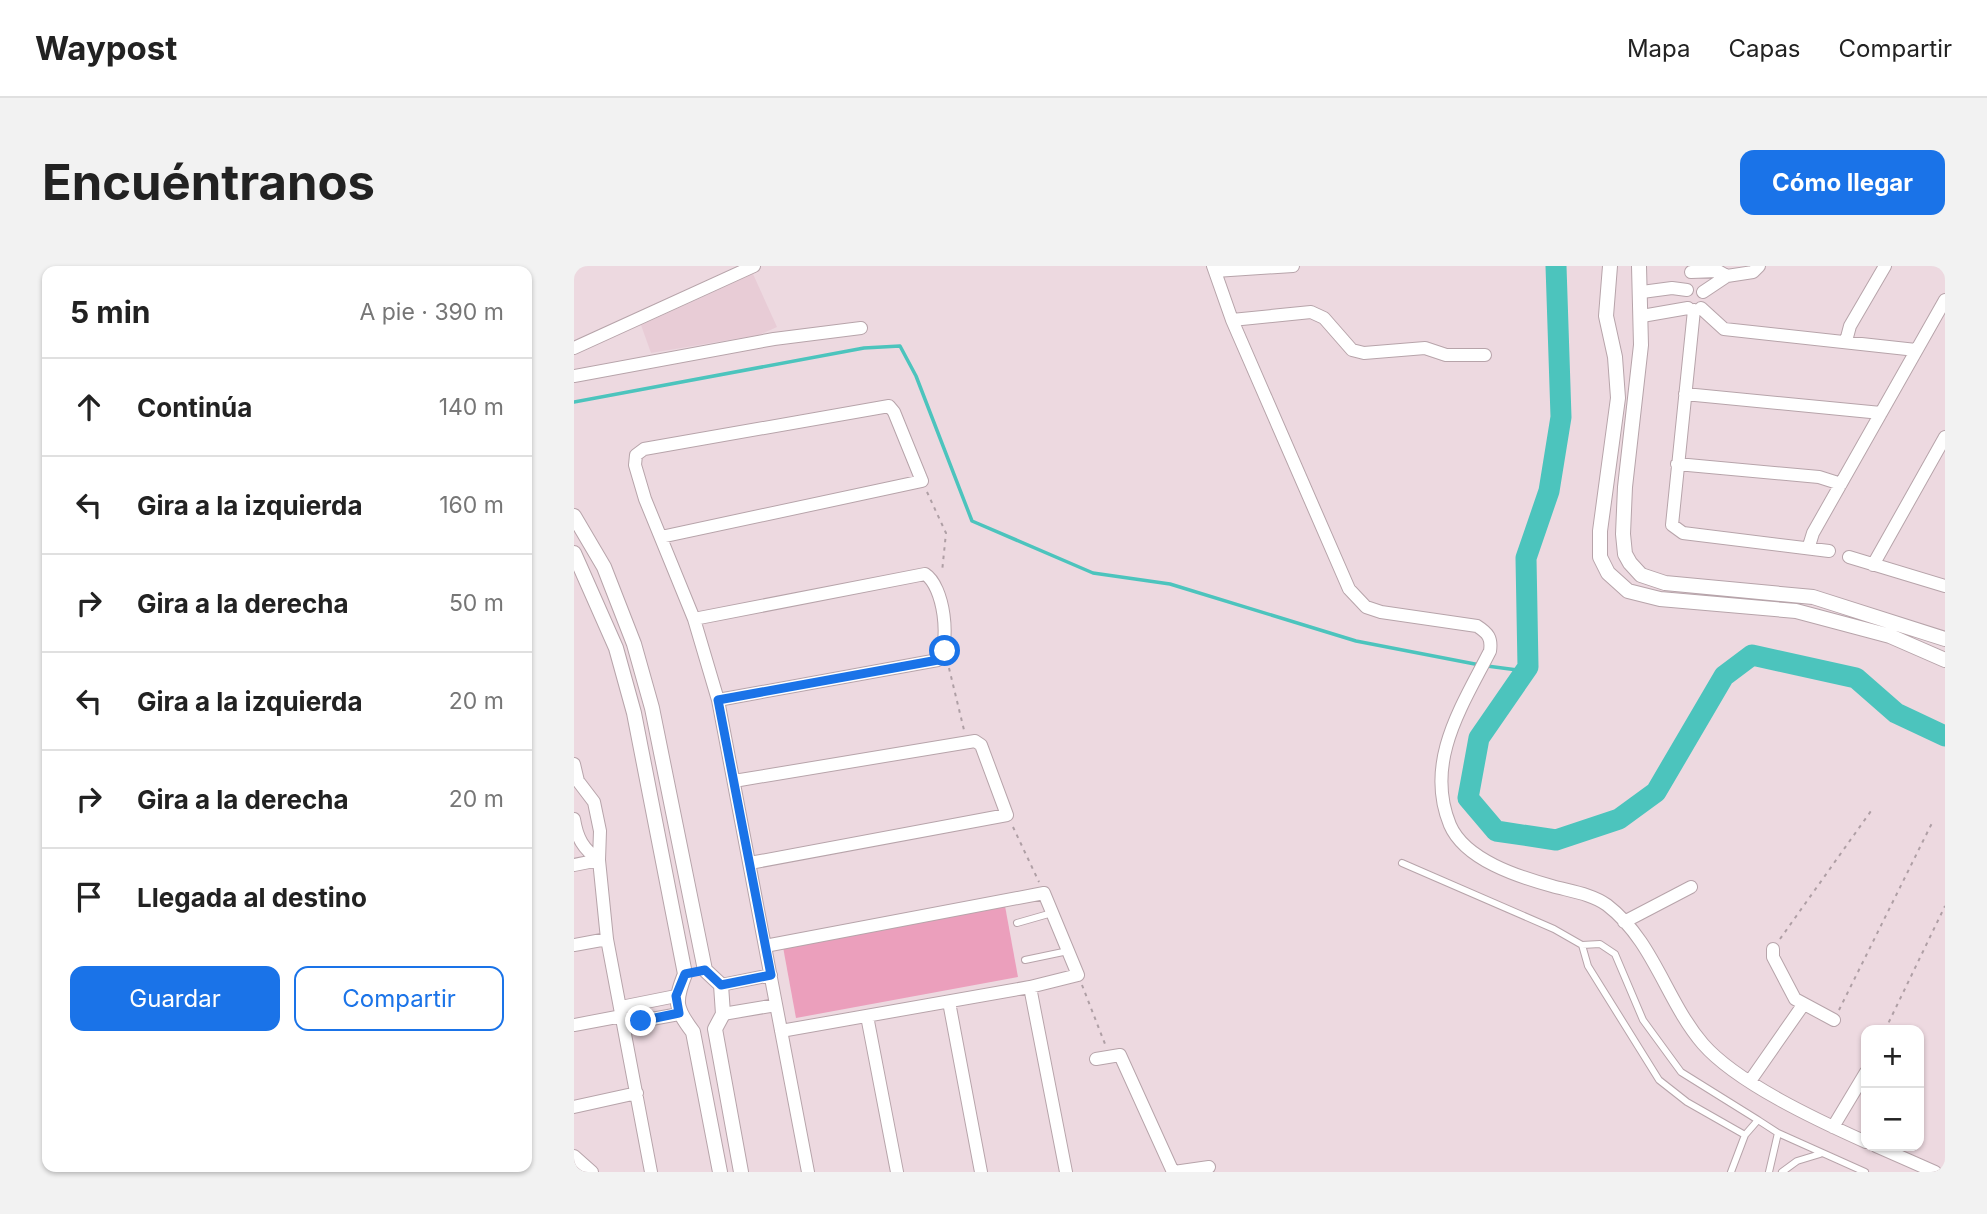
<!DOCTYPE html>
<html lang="es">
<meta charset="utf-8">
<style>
body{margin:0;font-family:Inter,sans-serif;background:#f2f2f2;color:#222}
.controls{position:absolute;right:21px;bottom:21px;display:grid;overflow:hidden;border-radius:14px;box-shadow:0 2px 5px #0004}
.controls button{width:63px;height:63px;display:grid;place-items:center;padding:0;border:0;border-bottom:2px solid #e0e0e0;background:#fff;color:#222;font:35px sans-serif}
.stop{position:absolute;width:21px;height:21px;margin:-16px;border:5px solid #1a73e8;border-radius:50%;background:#fff}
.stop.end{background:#1a73e8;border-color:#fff;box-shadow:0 2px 7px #0008}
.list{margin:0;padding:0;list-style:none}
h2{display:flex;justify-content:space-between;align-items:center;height:91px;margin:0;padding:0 28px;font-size:30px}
h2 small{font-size:23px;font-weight:400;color:#767676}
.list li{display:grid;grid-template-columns:46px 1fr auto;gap:21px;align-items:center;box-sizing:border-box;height:98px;padding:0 28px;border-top:2px solid #e0e0e0}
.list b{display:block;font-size:26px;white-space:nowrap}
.list em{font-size:23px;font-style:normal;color:#767676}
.actions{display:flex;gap:14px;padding:21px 28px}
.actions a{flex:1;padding:16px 0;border:2px solid #1a73e8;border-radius:14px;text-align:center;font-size:24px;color:#1a73e8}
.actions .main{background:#1a73e8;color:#fff}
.icon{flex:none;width:38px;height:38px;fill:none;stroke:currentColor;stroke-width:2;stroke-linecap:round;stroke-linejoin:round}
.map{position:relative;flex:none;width:1371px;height:906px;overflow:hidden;border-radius:14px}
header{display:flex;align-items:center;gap:42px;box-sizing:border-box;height:98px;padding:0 35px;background:#fff;border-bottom:2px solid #e0e0e0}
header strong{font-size:33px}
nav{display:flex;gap:38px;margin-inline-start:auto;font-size:24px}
.intro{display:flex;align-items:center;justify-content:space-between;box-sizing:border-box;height:168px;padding:0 42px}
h1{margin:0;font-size:49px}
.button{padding:18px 32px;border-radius:14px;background:#1a73e8;color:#fff;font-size:24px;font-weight:700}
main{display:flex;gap:42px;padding:0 42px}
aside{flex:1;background:#fff;border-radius:14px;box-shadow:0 2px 5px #0004}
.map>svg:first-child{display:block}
.built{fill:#e8ccd6}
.green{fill:#eb9fbc}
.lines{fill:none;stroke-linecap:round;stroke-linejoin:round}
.stream{stroke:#4cc4bd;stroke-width:3.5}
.river{stroke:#4cc4bd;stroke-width:21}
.service-casing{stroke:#b7a4aa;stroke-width:8}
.minor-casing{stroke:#b7a4aa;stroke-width:14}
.tertiary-casing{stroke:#b7a4aa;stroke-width:16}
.path{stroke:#af9fa5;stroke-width:2;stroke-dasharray:3.5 5;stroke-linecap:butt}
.service{stroke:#fff;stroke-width:6}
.minor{stroke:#fff;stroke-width:12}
.tertiary{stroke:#fff;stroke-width:14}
.route{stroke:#1a73e8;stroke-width:9}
</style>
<header>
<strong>Waypost</strong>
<nav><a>Mapa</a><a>Capas</a><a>Compartir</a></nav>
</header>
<div class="intro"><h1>Encuéntranos</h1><a class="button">Cómo llegar</a></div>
<main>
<aside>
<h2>5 min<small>A pie · 390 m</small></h2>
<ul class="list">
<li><svg class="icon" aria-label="ahead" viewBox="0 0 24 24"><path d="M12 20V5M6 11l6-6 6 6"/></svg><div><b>Continúa</b></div><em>140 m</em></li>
<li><svg class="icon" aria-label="left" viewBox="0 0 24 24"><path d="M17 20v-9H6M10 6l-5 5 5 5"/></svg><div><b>Gira a la izquierda</b></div><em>160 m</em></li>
<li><svg class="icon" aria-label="right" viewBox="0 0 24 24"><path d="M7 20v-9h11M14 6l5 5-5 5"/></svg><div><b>Gira a la derecha</b></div><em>50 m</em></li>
<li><svg class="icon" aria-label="left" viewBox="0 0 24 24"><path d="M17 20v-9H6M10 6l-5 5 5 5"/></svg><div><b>Gira a la izquierda</b></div><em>20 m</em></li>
<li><svg class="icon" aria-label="right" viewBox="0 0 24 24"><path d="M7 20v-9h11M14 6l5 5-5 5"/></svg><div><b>Gira a la derecha</b></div><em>20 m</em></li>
<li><svg class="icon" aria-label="arrive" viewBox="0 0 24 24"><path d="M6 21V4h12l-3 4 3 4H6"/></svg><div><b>Llegada al destino</b></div></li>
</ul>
<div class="actions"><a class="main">Guardar</a><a>Compartir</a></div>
</aside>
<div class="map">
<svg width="1371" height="906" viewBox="0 0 1371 906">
<rect width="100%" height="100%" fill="#edd9e0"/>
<path class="built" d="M179,8L203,61L185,69L77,87L67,59Z"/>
<path class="green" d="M431,640L444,711L222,752L209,681Z"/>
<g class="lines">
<path class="stream" d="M0,136L290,82L326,80L342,110L398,255L519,307L596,318L782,375L906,399
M913,400L951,405"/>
<path class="river" d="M982,0L987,151L975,225L952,292L954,401L905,472L894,532L922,565L982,574L1045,553L1082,526L1150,410L1178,389L1282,412L1322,447L1371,470"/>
<g class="service-casing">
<path id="service" d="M828,597L980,663L1008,679L1026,678L1041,688L1069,754L1107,806L1184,854
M443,657L478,647
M1008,679L1014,700L1085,814L1113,836L1171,869
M451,694L494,685
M1204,867L1291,906
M1157,906L1171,869L1184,854L1204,867L1195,906
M1208,906L1223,895L1246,888"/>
</g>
<g class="minor-casing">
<path id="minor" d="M639,0L658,54L775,323L792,341L807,346L903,360C914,367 918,372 916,385C888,440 850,496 876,559C891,594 945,611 978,620C996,625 1018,628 1033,639C1080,675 1092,735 1129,778C1163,817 1245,855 1292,876
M641,5L719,0
M1117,6L1144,5L1153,10
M1068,26L1098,22L1113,24
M1129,26L1153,10L1179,6L1185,0
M1127,42L1150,63L1342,84
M1120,44L1098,259L1109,267L1255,285
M1068,50L1114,42
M658,54L737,46L750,52L778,84L790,87L851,82L872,89H911
M1272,75L1276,60L1311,0
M0,82L180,0
M0,110L200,73L287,62
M1111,128L1307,147
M1103,198L1245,211L1267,218
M87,271L348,215L320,146L315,140L70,183L62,189L61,199L71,233L120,353L144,434L234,906
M1235,280L1239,267L1371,34
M1275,291L1371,320
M1299,299L1371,171
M120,353L351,308C370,320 377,376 364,394L144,434
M0,498L4,515L20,536L26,565L25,594L33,673L77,906
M160,515L401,475L407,479L433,549L176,597
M0,553C3,572 9,583 25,594
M0,599L25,594
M1050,656L1117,621
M0,679L33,673
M191,680L470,627L504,709L456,721L207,765
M1199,683V691L1221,733L1260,754
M147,719L197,709
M456,721L492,906
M375,736L407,906
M47,741L102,730
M149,748L202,739
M293,750L323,906
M50,758L105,748
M0,759L48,750
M522,793L546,789L599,906
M1176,815L1229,739
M0,841L63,827
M1259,861L1292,806
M1302,880L1361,906
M0,890L18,906
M600,906L635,901"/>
</g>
<g class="tertiary-casing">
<path id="tertiary" d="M1036,0L1032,50L1041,91L1044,132L1026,265V291L1034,307L1054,325L1086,333L1222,345L1316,370L1371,394
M1065,0L1067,79L1051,221L1049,268L1051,288L1056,297L1067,309L1091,317L1239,331L1371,373
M0,250L30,301L60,378L78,442L131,704L147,719L149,748L141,763L167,906
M0,287L42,382L60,447L111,708C100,736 101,742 119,766L146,906"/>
</g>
<path class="path" d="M353,226L372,267L368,306
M375,402L390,464
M439,561L465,616
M1206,673L1297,545
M508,719L531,778
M1265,744L1358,557
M1311,764L1371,640"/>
<use href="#service" class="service"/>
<use href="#minor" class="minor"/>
<use href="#tertiary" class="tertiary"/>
</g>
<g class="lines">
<path class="route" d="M67,755L105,747L102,730L111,708L131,704L147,719L197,709L144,434L364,394L371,385"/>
</g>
</svg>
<div class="controls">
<button>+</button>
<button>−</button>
</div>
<div class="stop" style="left:371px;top:385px"></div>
<div class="stop end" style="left:67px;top:755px"></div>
</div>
</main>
